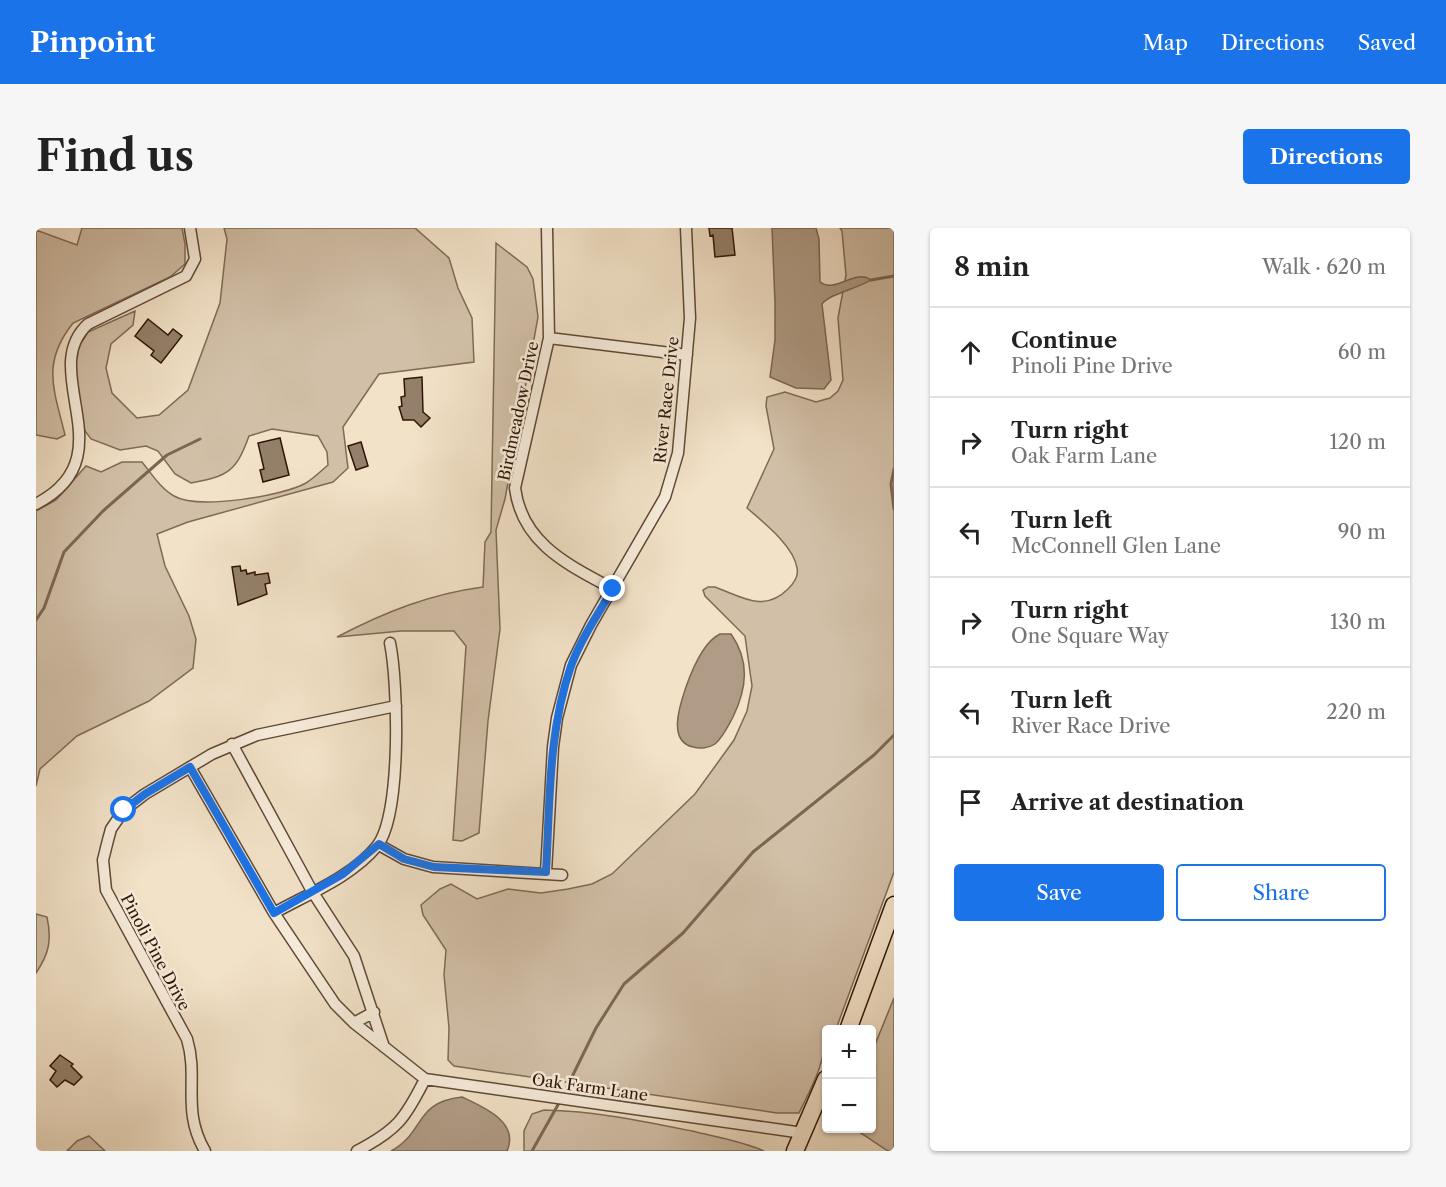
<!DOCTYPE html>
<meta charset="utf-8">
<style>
body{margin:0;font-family:"Libre Caslon Text",serif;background:#f6f6f6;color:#222}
.controls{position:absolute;right:18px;bottom:18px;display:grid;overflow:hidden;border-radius:6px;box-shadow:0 2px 4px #0004}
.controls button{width:54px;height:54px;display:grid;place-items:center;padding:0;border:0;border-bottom:2px solid #e0e0e0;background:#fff;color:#222;font:30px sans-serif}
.stop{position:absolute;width:18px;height:18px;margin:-14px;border:4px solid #1a73e8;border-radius:50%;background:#fff}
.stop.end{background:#1a73e8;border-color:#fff;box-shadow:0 2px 6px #0008}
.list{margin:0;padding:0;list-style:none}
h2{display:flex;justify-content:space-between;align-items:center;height:78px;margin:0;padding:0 24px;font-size:26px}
h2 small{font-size:20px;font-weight:400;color:#767676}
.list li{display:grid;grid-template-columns:39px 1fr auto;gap:18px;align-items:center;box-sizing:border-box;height:90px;padding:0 24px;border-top:2px solid #e0e0e0}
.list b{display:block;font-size:22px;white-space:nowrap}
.list p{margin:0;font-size:20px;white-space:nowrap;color:#767676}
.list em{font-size:20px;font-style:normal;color:#767676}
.actions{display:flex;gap:12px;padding:18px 24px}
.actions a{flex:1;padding:14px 0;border:2px solid #1a73e8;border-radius:6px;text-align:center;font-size:21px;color:#1a73e8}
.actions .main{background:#1a73e8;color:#fff}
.icon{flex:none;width:33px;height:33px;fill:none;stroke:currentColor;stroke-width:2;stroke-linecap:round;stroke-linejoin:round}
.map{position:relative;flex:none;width:858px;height:923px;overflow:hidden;border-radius:6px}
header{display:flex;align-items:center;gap:36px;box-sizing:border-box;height:84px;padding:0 30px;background:#1a73e8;color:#fff}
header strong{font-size:28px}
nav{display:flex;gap:33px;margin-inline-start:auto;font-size:21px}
.intro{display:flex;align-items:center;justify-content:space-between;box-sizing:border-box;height:144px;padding:0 36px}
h1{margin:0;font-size:42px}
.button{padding:15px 27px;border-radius:6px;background:#1a73e8;color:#fff;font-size:21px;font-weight:700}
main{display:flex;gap:36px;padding:0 36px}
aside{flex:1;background:#fff;border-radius:6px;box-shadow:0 2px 4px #0004}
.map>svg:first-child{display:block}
.green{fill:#d1bfa7;stroke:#806a56;stroke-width:1.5}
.water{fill:#b09c86;stroke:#7c6652;stroke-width:1.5}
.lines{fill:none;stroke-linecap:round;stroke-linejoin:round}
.stream{stroke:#7c6652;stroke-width:3}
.building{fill:#94806a;stroke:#2f1505;stroke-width:1.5}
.minor-casing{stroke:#604836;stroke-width:13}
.primary-casing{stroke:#2f1505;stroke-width:19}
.minor{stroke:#f7ecdb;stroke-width:10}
.primary{stroke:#f2e2c8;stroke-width:16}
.route{stroke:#1a73e8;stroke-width:8}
.labels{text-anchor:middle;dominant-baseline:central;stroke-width:5;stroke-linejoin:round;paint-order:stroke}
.street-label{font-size:16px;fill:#2f1505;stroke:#f7ecdb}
</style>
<header>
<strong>Pinpoint</strong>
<nav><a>Map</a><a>Directions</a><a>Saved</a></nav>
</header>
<div class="intro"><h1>Find us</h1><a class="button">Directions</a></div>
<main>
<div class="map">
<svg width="858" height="923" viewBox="0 0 858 923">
<rect width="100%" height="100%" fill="#f2e2c8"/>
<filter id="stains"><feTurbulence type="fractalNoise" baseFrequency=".00333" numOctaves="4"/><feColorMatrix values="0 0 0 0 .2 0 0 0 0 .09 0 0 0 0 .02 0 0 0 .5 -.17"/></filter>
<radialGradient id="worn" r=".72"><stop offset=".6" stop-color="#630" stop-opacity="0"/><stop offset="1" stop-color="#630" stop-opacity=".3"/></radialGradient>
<path class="green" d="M46,0H146L149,16V36L134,49L37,95C5,135 18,162 29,207L21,211L0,207V2L41,17Z
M188,0H379L413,30L422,60L436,90L438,134L343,146L307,199L312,240L297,254L152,294L121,306L129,338L153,388L160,411L157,440L113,473L41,508L4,541L0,558V283L20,272L50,238L65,244L86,234H106C115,245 125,261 138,268C162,282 247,268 270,255C278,250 285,243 292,237L291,224L282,208L236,201L213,208C200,244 192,248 155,255L139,246L122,223L110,218L84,222L55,211L49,203L30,139L52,104L99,83L97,97L75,116L70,140L76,165L101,190L123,187L152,162L184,75L191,11Z
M804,0H858V644L800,801L790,802C790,833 777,857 763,885H741L418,838L412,832L413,800L408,747L410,722L387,687L385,677L404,661L415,656L441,671L472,661L505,665L532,661L556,656L576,646L659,566L680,537L698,512L711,483L716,458L709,408L669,368L667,362L672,359H679C706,369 728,385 752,361C757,356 763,348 761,340C758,318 727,294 711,280L738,221L730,178L731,169L749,164L780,174L794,170L802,163L807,152L802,90L810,47L806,3Z
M460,15L491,39L497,51L502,89L469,271L460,302L464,401L452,493L443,605L426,613L417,612L430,418L418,403H365L301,409C349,384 394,366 447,359L449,314L455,304Z
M0,686L11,689C16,712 13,726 0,745Z
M858,770V923H852L819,901L836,900V824Z
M508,882C559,883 607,893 656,903C680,909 706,913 728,923H488V903L496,886Z
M53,908L69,923H31L41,913Z"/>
<path class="water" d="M736,0H780L783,11L784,54C800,66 819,40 835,52C823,60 793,66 786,76L795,152L788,161L760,160L734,149L739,112V75Z
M684,406H695C714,433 711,460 697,489C692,498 687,509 679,516C673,520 664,521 657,519C631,513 644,477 650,459C656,442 667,414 684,406Z
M426,869C447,879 484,894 471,923H355C389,905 378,874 426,869Z"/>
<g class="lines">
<path class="stream" d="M835,52L858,48
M858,241L855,256L858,281
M0,392L8,380L28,324L67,283L131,227L164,211
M530,861L560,800L588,756L647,705L717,624L838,527L858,507
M496,923L523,875"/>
</g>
<path class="building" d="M673,0H696L699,27L679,29L677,7L674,8Z
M112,91L132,107L137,101L146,108L125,135L115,127L118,123L99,108Z
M386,149L387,184L394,190L385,199L378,192H367L363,179L366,178L365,169L369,168L368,151Z
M244,210L253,247L227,254L224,242L228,241L222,215Z
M325,214L332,238L320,242L312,218Z
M204,338L205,343L210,342L211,346L219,344V347L232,345L234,355L229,356L231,366L202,377L196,339Z
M24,827L37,836L35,838L46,849L38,857L29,852L21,859L14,852L20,843L14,838Z"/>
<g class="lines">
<g class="minor-casing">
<path id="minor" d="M511,0L513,110L479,260C486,316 533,337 577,361
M513,110L651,127
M0,276C92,229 0,143 52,96L150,48L159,31L154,0
M196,516L276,663L318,728L348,819
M154,539L238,685L299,776L318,795L389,851L767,905
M343,617L368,631L397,639L526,647
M510,644L517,519L521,490L535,437L555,397L629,269L642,225L654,90L650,0
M238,685C272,666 317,648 341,618C366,587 362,454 354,415
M318,795L338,784
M169,923C145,882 163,851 151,811L70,662L67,632L72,612L75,601L88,582L109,566L176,526L221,507L360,478
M321,923C361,902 369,891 389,851"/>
</g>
<g class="primary-casing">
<path id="primary" d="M812,802L858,677
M759,923L790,851"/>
</g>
<use href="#minor" class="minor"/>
<use href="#primary" class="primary"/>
</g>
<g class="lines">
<path class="route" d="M88,582L109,566L154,539L238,685L307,646L343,616L368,631L398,639L510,644C514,575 512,504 535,438C545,411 562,386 577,361"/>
</g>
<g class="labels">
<g class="street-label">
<text transform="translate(630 172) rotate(-84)">River Race Drive</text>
<text transform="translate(482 183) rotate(-78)">Birdmeadow Drive</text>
<text transform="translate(120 724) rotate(62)">Pinoli Pine Drive</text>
<text transform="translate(554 859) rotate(8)">Oak Farm Lane</text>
</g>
</g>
<rect width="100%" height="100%" filter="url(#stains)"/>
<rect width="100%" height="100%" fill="url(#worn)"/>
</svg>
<div class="controls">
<button>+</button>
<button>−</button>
</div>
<div class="stop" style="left:88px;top:582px"></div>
<div class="stop end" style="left:577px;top:361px"></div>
</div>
<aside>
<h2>8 min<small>Walk · 620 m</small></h2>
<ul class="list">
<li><svg class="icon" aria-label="ahead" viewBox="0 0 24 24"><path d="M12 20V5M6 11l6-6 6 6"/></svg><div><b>Continue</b><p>Pinoli Pine Drive</p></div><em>60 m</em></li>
<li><svg class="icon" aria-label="right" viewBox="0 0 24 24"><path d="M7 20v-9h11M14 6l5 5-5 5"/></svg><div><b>Turn right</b><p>Oak Farm Lane</p></div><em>120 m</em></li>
<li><svg class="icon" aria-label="left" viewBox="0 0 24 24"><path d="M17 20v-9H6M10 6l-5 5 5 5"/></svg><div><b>Turn left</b><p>McConnell Glen Lane</p></div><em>90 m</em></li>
<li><svg class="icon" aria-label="right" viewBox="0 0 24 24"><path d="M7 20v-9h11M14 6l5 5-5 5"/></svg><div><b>Turn right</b><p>One Square Way</p></div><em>130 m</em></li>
<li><svg class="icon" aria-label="left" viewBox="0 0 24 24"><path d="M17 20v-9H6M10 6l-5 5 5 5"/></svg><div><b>Turn left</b><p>River Race Drive</p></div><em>220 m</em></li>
<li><svg class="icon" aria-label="arrive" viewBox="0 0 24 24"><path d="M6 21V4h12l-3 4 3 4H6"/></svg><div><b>Arrive at destination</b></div></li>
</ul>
<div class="actions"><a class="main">Save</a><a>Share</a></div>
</aside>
</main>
